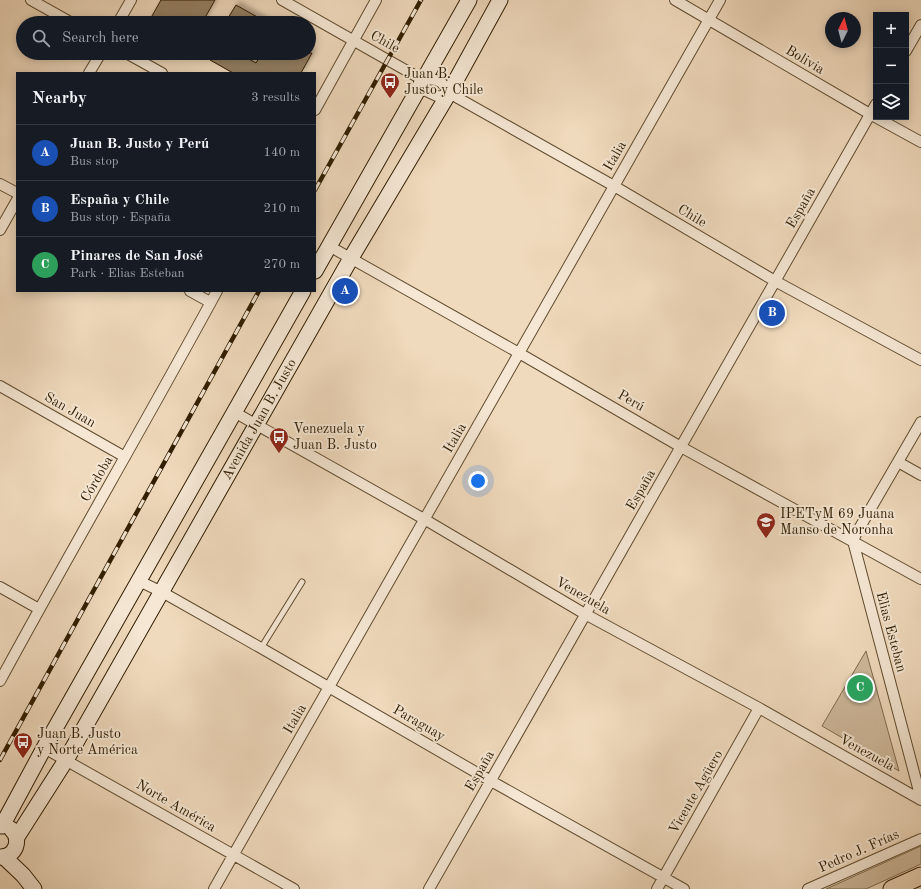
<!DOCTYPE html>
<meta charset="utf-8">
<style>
body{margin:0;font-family:"Old Standard TT",serif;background:#20242c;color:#f1f3f6}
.controls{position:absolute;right:12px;top:12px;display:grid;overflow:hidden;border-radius:0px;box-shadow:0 2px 10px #0003}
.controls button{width:36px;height:36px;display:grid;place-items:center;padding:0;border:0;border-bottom:1px solid #363941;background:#171b24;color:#f1f3f6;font:20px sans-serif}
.compass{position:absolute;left:825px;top:12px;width:36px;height:36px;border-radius:50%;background:#171b24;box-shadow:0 2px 10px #0003;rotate:6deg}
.you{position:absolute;left:478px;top:481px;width:14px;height:14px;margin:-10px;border:3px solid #fff;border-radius:50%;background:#1a73e8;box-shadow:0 0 0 6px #1a73e833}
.badge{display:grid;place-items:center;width:26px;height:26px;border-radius:50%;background:#0f766e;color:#fff;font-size:13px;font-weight:700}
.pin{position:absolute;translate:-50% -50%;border:2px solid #fff;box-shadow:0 1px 4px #0006}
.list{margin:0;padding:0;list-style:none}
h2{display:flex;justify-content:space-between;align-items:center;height:52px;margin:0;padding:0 16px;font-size:17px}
h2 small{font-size:13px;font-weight:400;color:#9ea1a6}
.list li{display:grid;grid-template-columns:26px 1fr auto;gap:12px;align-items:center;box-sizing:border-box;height:56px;padding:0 16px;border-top:1px solid #363941}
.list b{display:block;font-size:15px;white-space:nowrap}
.list p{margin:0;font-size:13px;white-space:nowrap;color:#9ea1a6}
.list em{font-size:13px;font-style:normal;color:#9ea1a6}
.icon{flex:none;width:22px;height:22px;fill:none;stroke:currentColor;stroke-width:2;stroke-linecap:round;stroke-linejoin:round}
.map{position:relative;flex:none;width:921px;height:889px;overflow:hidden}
.search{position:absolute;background:#171b24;box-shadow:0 2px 10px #0003;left:16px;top:16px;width:300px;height:44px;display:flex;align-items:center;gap:10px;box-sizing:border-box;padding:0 14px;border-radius:22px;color:#9ea1a6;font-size:15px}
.panel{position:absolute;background:#171b24;box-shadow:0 2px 10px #0003;left:16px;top:72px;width:300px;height:220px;border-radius:0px}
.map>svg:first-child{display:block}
.green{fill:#cfba9d;stroke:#806c4e}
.building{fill:#947f62;stroke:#301d00;filter:url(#shadow)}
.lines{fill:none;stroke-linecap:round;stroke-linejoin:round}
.service-casing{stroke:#604c2f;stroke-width:7}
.minor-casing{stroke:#604c2f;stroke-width:12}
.secondary-casing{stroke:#301d00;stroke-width:17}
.trunk-casing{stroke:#301d00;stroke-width:19}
.service{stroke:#f5e7d4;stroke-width:5}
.minor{stroke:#f5e7d4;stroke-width:10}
.secondary{stroke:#f5e7d4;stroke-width:15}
.trunk{stroke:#f0dabd;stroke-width:17}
.rail-casing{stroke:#301d00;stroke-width:4.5}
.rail{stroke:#f5e7d4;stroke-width:3;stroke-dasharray:9;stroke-linecap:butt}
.labels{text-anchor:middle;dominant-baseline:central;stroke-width:4;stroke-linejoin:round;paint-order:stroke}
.street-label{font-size:14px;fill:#301d00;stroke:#f5e7d4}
.poi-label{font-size:14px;fill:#301d00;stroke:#f5e7d4;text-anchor:start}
</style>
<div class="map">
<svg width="921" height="889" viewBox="0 0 921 889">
<defs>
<filter id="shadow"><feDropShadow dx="3.5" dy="-3.5" stdDeviation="2" flood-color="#0004"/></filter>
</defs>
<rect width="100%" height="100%" fill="#f0dabd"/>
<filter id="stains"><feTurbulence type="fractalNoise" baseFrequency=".005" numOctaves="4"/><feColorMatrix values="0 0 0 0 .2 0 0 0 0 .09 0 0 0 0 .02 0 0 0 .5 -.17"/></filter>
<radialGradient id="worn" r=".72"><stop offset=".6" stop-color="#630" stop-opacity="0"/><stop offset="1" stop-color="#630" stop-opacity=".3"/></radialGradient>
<path class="green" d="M866,651L899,771L822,726Z
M921,846V864L866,889H826Z"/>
<path class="building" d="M161,0H215L202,23H148Z
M236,5L268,23H236L228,18Z
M214,53H238L256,63L262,53H312L301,73H233L210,60Z"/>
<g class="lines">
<g class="service-casing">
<path id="service" d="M261,648L302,582"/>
</g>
<g class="minor-casing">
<path id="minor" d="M31,0L72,23
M282,0L423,80C437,78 443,81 449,93L614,186L775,281L921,360
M675,0L870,114L921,142
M118,23L131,0
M906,51L921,25
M126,53L162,73
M89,73L101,53
M423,80L424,90L439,97L449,93
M315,110L376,0
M0,184L17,193
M0,230L17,200
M329,246L519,353L681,447L921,579
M190,291L210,302
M0,386L125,457
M234,412L424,519L585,614L759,708L921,800
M921,422L856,534L853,541L921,799
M898,462L921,475
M139,581L162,592L261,648L491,781L684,889
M0,587L39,609
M0,681C71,550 146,422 217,291
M44,748L294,889
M214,889L720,0
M429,889L876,104
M657,889L759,708
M808,889L921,839"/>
</g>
<g class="secondary-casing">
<g id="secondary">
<path d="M315,271L469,0"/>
<path d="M2,826L44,748L303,291"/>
<path id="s1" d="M17,837L66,760L351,258L449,93L500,0"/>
<path d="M0,857C16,857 22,839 11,829"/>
<path d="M4,857L23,875L34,889"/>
</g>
</g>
<g class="trunk-casing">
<path id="trunk" d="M892,889L921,876"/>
</g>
<use href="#service" class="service"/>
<use href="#minor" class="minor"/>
<use href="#secondary" class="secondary"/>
<use href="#trunk" class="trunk"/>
<g class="rail-casing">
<path id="rail" d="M315,190L421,0
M0,760L259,291"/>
</g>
<use href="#rail" class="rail"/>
</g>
<defs>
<g id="bus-pin" transform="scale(1)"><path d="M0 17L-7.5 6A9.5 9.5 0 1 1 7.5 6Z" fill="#8f2418" stroke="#f5e7d4"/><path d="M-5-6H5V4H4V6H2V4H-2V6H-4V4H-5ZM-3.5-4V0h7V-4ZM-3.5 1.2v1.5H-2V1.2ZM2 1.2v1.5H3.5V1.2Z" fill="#fff"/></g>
<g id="school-pin" transform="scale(1)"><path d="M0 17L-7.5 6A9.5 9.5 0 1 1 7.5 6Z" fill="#8f2418" stroke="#f5e7d4"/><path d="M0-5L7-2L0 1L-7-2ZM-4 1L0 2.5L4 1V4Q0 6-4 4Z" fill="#fff"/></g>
</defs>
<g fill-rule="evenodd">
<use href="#bus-pin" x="390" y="82"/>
<use href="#bus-pin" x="279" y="437"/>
<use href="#school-pin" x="766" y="522"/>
<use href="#bus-pin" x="23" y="742"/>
</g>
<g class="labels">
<g class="street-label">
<text transform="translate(385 42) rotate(29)">Chile</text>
<text transform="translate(805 60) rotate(31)">Bolivia</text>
<text transform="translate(615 156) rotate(-60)">Italia</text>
<text transform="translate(801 208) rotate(-60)">España</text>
<text transform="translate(692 216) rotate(31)">Chile</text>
<text transform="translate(631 401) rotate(30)">Perú</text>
<text transform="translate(70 410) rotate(30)">San Juan</text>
<text stroke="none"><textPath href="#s1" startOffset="483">Avenida Juan B. Justo</textPath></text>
<text transform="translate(455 438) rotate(-60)">Italia</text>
<text transform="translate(97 479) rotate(-60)">Córdoba</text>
<text transform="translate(641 490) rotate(-60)">España</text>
<text transform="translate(583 596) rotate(30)">Venezuela</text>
<text transform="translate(891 632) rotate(75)">Elias Esteban</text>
<text transform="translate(295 719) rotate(-60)">Italia</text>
<text transform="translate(419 723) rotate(30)">Paraguay</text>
<text transform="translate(867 753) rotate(29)">Venezuela</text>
<text transform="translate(480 771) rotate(-60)">España</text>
<text transform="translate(696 792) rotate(-60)">Vicente Agüero</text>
<text transform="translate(176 806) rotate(30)">Norte América</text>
<text transform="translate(859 851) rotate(-24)">Pedro J. Frías</text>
</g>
<g class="poi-label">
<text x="404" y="74">Juan B.<tspan x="404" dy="16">Justo y Chile</tspan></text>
<text x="293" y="429">Venezuela y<tspan x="293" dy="16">Juan B. Justo</tspan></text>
<text x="780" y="514">IPETyM 69 Juana<tspan x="780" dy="16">Manso de Noronha</tspan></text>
<text x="37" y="734">Juan B. Justo<tspan x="37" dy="16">y Norte América</tspan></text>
</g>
</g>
<rect width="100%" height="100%" filter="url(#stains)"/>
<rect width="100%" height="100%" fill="url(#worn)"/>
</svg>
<div class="controls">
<button>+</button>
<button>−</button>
<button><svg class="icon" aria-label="layers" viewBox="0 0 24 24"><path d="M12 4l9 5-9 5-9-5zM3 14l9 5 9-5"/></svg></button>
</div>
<svg class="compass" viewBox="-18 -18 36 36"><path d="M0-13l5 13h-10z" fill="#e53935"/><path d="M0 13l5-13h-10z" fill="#9ea1a6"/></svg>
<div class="you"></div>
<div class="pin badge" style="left:345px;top:291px;background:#1a4fb4">A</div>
<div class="pin badge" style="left:772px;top:313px;background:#1a4fb4">B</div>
<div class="pin badge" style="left:860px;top:688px;background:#2e9e5b">C</div>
<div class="search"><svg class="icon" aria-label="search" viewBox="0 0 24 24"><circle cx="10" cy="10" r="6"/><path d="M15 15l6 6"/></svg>Search here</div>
<section class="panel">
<h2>Nearby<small>3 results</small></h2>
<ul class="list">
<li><span class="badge" style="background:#1a4fb4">A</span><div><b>Juan B. Justo y Perú</b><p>Bus stop</p></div><em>140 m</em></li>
<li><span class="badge" style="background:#1a4fb4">B</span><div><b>España y Chile</b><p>Bus stop · España</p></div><em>210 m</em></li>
<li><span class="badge" style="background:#2e9e5b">C</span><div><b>Pinares de San José</b><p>Park · Elias Esteban</p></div><em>270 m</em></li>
</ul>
</section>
</div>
